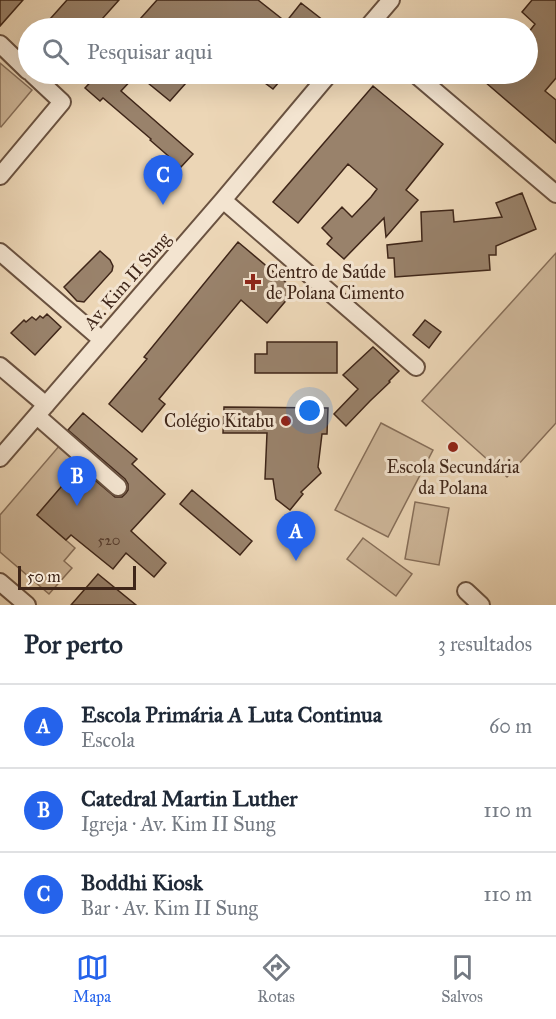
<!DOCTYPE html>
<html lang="pt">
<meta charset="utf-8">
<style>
body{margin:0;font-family:"IM FELL Great Primer",serif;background:#f2f2f3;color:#1f2937}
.scale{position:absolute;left:18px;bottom:15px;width:118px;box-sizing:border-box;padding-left:6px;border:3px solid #3f2619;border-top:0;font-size:16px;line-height:21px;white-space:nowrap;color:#3f2619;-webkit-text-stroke:4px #f3e4d0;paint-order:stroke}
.you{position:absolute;left:310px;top:411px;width:21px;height:21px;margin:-15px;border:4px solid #fff;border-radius:50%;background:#1a73e8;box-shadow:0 0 0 9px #1a73e833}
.badge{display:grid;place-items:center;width:39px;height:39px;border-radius:50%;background:#2563eb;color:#fff;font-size:20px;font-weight:700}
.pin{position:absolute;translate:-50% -50px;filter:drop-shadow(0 2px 3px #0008)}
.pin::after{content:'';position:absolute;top:32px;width:21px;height:18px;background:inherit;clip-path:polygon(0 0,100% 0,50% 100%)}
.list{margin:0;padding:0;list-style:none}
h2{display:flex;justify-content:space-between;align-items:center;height:78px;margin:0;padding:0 24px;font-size:26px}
h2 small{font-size:20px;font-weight:400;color:#747a83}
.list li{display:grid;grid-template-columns:39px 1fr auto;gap:18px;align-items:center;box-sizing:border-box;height:84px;padding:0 24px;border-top:2px solid #e0e1e3}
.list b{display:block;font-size:22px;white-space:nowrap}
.list p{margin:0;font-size:20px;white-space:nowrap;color:#747a83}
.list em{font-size:20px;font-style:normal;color:#747a83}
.icon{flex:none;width:33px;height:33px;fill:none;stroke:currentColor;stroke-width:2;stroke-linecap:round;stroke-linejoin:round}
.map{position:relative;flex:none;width:556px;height:605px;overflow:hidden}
.search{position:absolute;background:#fff;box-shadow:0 6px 24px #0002;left:18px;right:18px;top:18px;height:66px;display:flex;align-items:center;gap:15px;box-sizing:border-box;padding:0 21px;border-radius:33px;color:#747a83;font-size:22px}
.sheet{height:330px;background:#fff}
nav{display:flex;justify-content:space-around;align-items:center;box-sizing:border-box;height:84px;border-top:2px solid #e0e1e3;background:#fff;font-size:16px;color:#747a83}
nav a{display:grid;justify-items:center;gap:3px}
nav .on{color:#2563eb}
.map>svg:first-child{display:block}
.green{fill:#cfb89b;stroke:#876f5a;stroke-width:1.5}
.building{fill:#99826b;stroke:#3f2619;stroke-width:1.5}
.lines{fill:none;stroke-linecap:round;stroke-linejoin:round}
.minor-casing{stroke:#6a5240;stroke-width:20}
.minor{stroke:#f3e4d0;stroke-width:16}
.poi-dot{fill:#8f2418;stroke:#f3e4d0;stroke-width:2}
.labels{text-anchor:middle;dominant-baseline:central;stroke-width:6;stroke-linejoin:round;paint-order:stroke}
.number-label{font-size:15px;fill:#563d2e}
.poi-label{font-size:18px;fill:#3f2619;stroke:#f3e4d0;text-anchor:start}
.street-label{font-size:18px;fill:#3f2619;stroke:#f3e4d0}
</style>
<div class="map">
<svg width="556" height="605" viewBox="0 0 556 605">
<rect width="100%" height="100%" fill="#ecd6b6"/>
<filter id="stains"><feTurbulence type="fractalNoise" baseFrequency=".00333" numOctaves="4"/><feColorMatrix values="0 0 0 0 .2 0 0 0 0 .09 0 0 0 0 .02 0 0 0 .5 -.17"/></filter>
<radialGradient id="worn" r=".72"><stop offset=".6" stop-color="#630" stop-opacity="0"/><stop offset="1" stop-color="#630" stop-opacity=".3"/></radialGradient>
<path class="green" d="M0,63L32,90L1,127L0,126Z
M556,253V423L507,477L422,401Z
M381,423L433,450L388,537L335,510Z
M60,445L89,470L86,474L77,477L73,474L37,515L75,548L64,561L72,568L49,594L0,552V515Z
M415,502L449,508L439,565L405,559Z
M363,538L412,574L396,596L347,559Z"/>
<path class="building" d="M0,0H23L0,26Z
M67,0H119L94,28H42Z
M157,0H258L286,22L301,3L333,28H132Z
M532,0H556V78L545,91L556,100V143L485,82L492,74H528V33L535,24L522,12Z
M98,74H137L121,91L193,154L181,167L150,140L151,139L103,98L100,101L85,88Z
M137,74H194L170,101Z
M253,74H286L273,89Z
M373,86L443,144L406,190L418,200L386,237L384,218L344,259L327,244L332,238L322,228L342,207L352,217L371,197L377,189L348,164L298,223L273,202Z
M522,193L536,229L496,246V255H489L490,270L395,277L394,258H388L387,245L422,241L421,212L453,210L454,222L502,217L496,203Z
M238,242L295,290L267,323L241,300L159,399L165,404L142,432L109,404L147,359L144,357Z
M100,251L110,260L113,266L112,271L84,302L77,301L64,287Z
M47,314L61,327L35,355L11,333L24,320L26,322L32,317L36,320L40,316L43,318Z
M425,320L441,332L429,348L413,335Z
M267,342H337V373H255V354H267Z
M373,347L399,371L389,381L390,382L370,401L346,426L334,414L358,389L343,375Z
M224,407L328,408L327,434H322L318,467L321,473L301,492L303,494L290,510L276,499L273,479H265L267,433H223Z
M83,413L137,459L132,464L165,494L131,531L166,563L154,577L126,553L113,569L71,535L66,540L37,515L73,473L77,477L83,470L115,497H122L126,493L128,490V484L125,479L68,430Z
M192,490L252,541L240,555L180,504Z
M98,574L136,605H71Z"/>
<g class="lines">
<g class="minor-casing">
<path id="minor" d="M367,28L391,0
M0,44L28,71
M415,74L556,194
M0,176L62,102L32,74
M223,200L416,367
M0,252L102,340
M0,366L46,405
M37,416L118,487
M0,458L223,200L329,74
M0,582L27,605
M466,591L481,605"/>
</g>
<use href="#minor" class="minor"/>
</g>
<g class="poi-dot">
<path d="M250 273h6v6h6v6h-6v6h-6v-6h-6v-6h6z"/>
<circle cx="286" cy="421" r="6"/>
<circle cx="453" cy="447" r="6"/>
</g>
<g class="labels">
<g class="number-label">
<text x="109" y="540">520</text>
</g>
<g class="poi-label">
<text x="266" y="272">Centro de Saúde<tspan x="266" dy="21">de Polana Cimento</tspan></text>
<text x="274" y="421" text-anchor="end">Colégio Kitabu</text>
<text x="453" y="467" text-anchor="middle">Escola Secundária<tspan x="453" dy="21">da Polana</tspan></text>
</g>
<g class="street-label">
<text transform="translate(127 281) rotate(-49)">Av. Kim II Sung</text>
</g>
</g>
<rect width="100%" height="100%" filter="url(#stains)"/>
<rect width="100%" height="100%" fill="url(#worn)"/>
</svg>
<div class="scale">50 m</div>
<div class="you"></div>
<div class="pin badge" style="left:296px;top:561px">A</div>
<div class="pin badge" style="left:77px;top:506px">B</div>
<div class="pin badge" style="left:163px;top:205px">C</div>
<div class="search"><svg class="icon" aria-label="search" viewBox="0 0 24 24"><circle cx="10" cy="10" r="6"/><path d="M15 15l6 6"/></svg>Pesquisar aqui</div>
</div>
<section class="sheet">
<h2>Por perto<small>3 resultados</small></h2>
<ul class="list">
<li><span class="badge">A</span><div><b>Escola Primária A Luta Continua</b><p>Escola</p></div><em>60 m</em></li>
<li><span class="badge">B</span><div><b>Catedral Martin Luther</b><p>Igreja · Av. Kim II Sung</p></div><em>110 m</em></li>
<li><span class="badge">C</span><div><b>Boddhi Kiosk</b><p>Bar · Av. Kim II Sung</p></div><em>110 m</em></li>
</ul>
</section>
<nav>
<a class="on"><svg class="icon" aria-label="map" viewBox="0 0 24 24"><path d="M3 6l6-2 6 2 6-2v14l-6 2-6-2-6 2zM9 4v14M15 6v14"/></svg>Mapa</a>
<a><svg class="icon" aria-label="directions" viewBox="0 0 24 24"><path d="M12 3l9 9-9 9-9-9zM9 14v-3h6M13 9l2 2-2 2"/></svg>Rotas</a>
<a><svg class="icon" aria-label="saved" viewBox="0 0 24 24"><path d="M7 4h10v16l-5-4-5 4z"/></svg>Salvos</a>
</nav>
